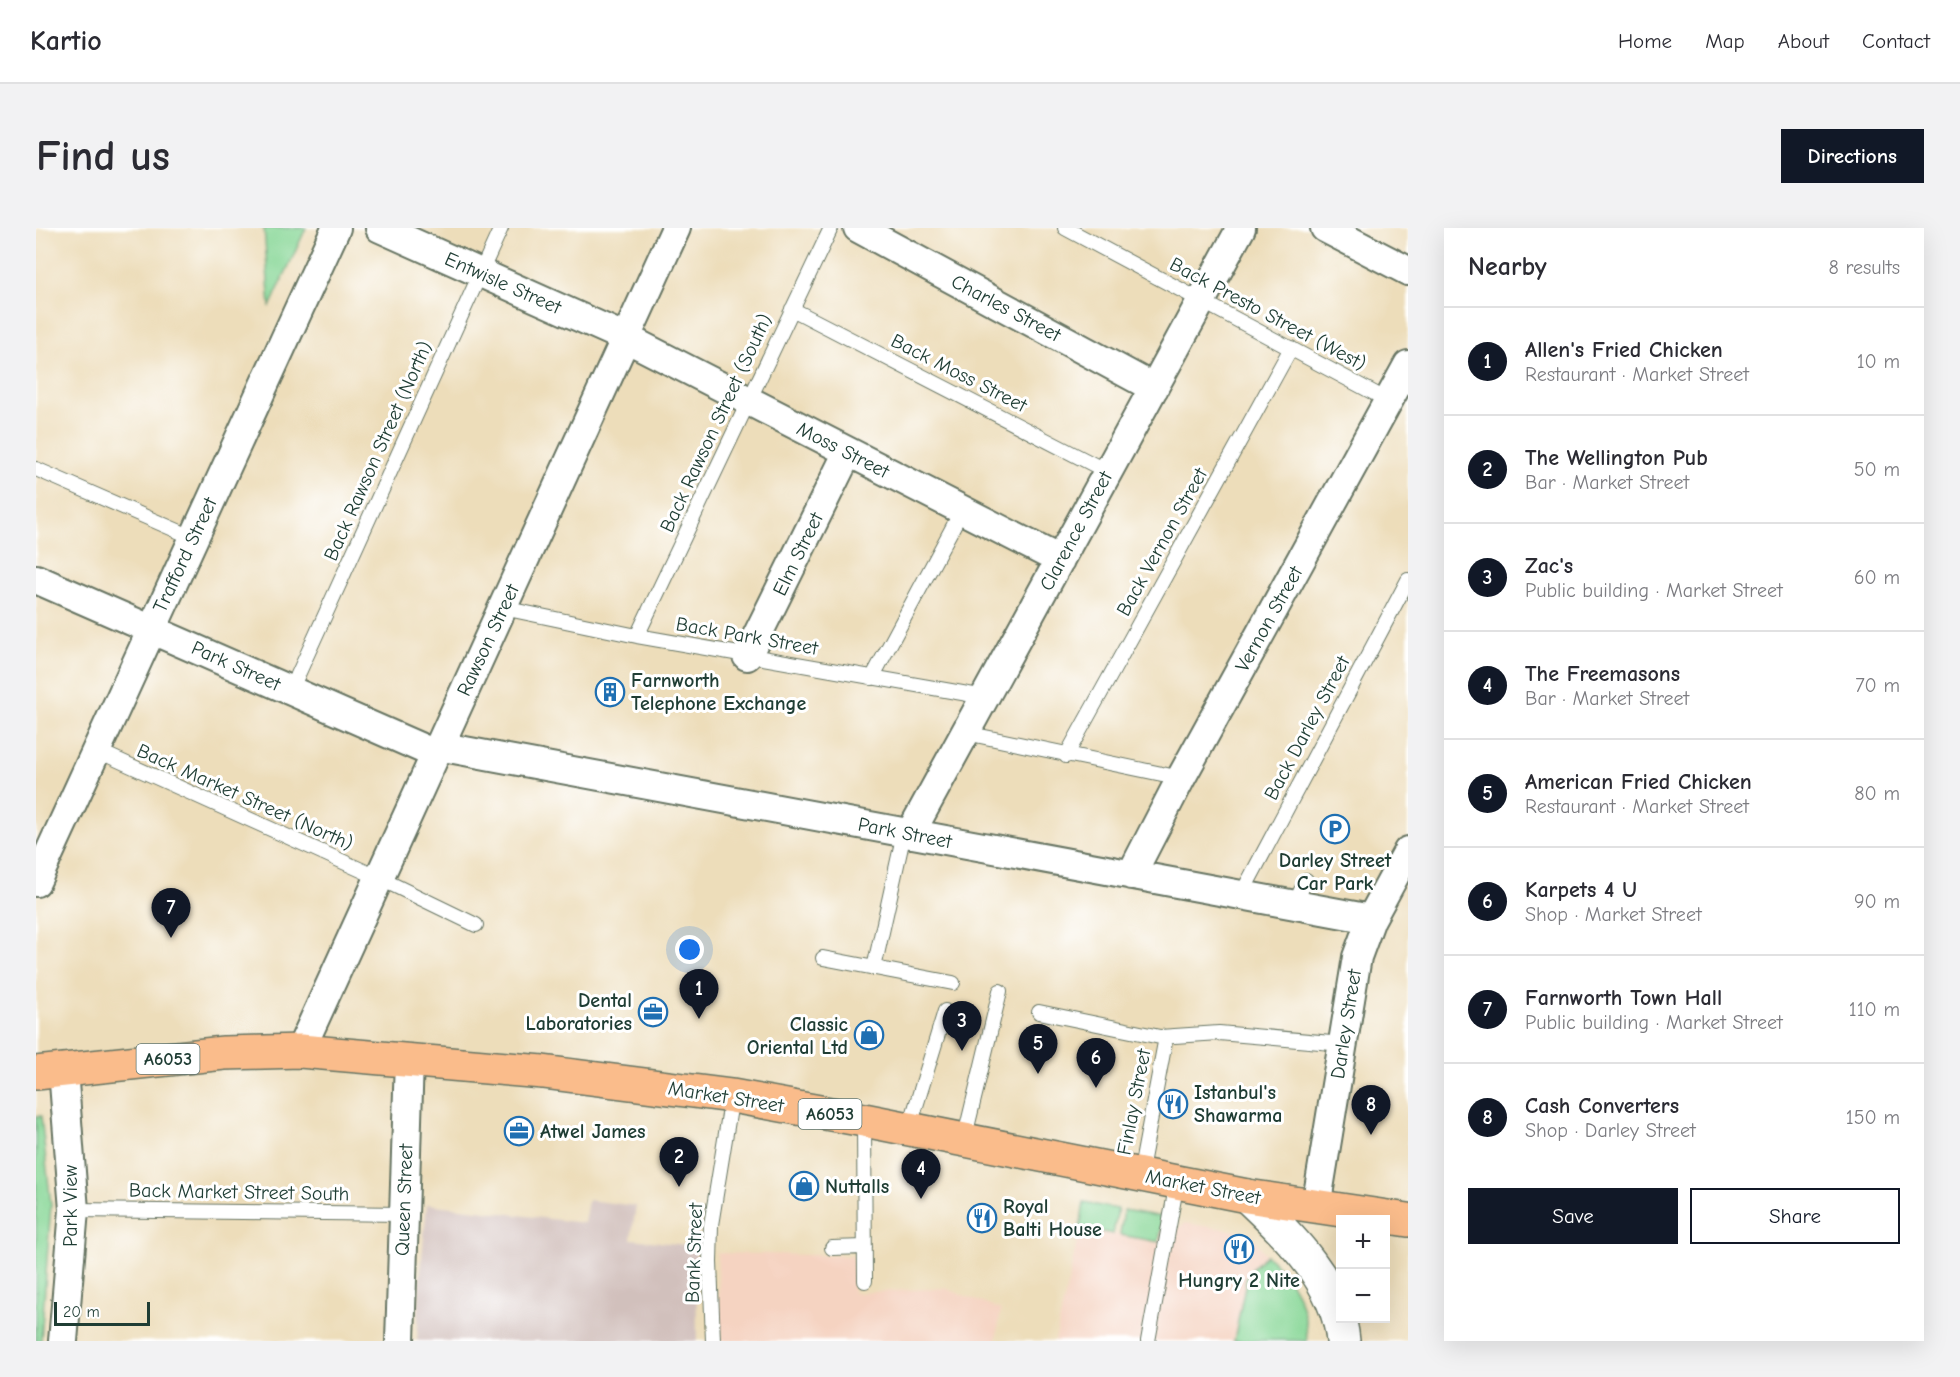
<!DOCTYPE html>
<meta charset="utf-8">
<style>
body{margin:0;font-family:"Comic Neue",sans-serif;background:#f2f2f3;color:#2b2b33}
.controls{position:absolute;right:18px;bottom:18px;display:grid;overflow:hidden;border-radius:0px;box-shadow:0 6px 24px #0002}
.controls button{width:54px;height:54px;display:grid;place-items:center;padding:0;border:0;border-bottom:2px solid #e1e1e2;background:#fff;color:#2b2b33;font:30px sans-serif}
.scale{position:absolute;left:18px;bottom:15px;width:96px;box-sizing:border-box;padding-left:6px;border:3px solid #1f3d34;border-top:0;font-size:16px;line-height:21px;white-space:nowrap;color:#1f3d34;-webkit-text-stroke:4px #fff;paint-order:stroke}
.you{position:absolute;left:654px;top:722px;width:21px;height:21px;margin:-15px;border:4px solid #fff;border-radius:50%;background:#1a73e8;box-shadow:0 0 0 9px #1a73e833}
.badge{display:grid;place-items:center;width:39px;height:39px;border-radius:50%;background:#111827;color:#fff;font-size:20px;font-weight:700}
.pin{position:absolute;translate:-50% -50px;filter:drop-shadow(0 2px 3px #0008)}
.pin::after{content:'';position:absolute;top:32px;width:21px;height:18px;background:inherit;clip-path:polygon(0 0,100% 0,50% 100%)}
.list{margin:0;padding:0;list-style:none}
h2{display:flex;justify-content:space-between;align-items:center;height:78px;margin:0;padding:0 24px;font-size:26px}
h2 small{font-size:20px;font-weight:400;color:#7c7c81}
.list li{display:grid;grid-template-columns:39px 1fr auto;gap:18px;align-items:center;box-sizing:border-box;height:108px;padding:0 24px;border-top:2px solid #e1e1e2}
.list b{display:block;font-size:22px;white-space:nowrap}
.list p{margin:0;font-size:20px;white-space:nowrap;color:#7c7c81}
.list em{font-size:20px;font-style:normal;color:#7c7c81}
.actions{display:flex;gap:12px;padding:18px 24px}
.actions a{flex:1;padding:14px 0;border:2px solid #111827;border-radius:0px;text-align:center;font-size:21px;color:#111827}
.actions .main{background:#111827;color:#fff}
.map{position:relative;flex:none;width:1372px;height:1113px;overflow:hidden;border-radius:0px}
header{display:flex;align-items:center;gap:36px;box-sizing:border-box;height:84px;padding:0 30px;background:#fff;border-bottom:2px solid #e1e1e2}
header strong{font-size:28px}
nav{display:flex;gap:33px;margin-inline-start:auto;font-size:21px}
.intro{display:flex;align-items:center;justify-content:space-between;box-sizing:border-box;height:144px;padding:0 36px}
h1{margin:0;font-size:42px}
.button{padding:15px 27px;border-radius:0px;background:#111827;color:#fff;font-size:21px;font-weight:700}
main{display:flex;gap:36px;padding:0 36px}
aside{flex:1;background:#fff;border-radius:0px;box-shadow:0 6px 24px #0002}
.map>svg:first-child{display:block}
.built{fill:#f5d3c1}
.industrial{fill:#d1c0bc}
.green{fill:#88d797;stroke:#548a66;stroke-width:1.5}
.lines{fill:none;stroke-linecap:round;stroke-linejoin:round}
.service-casing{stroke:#677563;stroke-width:16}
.minor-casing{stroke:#677563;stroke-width:32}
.tertiary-casing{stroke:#677563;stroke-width:36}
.primary-casing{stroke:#677563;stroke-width:36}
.service{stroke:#fff;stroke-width:14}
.minor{stroke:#fff;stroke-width:28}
.tertiary{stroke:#fff;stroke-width:33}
.primary{stroke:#fabc8b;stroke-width:33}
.labels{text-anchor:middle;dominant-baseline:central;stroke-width:6;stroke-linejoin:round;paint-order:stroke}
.shield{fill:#fff;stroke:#627771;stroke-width:1.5}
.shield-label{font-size:18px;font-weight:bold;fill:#1f3d34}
.street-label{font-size:20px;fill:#1f3d34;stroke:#fff}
.poi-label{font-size:20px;font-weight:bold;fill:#1f3d34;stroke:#fff;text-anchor:start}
</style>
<header>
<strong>Kartio</strong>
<nav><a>Home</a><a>Map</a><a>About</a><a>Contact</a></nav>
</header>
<div class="intro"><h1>Find us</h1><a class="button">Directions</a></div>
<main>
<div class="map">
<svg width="1372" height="1113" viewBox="0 0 1372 1113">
<rect width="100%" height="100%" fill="#fff"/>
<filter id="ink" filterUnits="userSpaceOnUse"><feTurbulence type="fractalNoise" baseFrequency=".0167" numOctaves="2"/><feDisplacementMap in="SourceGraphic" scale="12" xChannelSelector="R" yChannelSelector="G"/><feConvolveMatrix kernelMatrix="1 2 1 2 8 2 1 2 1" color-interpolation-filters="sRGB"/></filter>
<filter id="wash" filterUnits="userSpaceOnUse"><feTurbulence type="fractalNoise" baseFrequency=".008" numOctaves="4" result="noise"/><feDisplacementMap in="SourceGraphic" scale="24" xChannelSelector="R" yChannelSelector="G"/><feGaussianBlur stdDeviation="1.35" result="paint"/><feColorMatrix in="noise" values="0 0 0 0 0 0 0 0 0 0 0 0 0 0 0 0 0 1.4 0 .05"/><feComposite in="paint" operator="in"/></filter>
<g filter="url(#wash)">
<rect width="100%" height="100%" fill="#edddba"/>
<path class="built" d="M1149,995L1215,1005L1230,1027L1218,1039L1211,1048L1198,1113H1019L1044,1000L1122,1014L1125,998L1142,1000Z
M681,1025L817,1028V1065L909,1060L965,1082L960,1113H685Z"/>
<path class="industrial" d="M552,972L600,978L595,1011L660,1018L661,1113H381L384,1052L391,976L548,995Z"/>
<path class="green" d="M228,0H270L234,79Z
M0,888H5L15,977L5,1113H0Z
M1048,975L1082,981L1077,1006L1044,1000Z
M1088,982L1127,989L1123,1014L1084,1007Z
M1230,1027C1257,1049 1271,1078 1271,1113C1247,1111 1222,1113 1198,1113L1211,1048L1218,1039Z"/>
</g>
<g filter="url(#ink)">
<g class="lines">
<g class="service-casing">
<path id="service" d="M1029,0L1353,173
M756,81L1072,244
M0,241L158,310
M467,380L601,408L949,469
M601,408L795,0
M836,450L926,282
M255,462L465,0
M930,505L1145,550
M60,522L343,650L440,697
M1030,528L1255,120
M1205,667L1372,352
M1258,677L1270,652
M787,730L917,755
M838,740L868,605
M1003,784L1124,809L1183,805L1307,816
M828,892L829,1053
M873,901L909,783
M928,912L964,763
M1104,947L1130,809
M38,982L367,986
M796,1020L829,1019
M677,1113L674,1034L675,997L696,868
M1112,1113L1141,954"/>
</g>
<g class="minor-casing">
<path id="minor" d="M344,0L590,110L1024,332
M822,0L1118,160
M1289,0L1372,43
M0,351L399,526
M711,428L812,224
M402,518L1335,691
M874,606L1205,0
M1095,647L1145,550L1372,137
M0,654L300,0
M264,823L640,0
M1280,979L1321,729L1335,691L1372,623
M27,1113L38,982L27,842
M364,1113L373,831"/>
</g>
<g class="tertiary-casing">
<path id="tertiary" d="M1211,968C1252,1007 1302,1053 1307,1113"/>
</g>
<g class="primary-casing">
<path id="primary" d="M0,845L188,825L264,823L507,844L696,868L828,892L1211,968L1372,992"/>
</g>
<use href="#service" class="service"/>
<use href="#minor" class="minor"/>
<use href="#tertiary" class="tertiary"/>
<use href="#primary" class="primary"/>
</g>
</g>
<defs>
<g id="building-ring" transform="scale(1.5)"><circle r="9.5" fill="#fff" stroke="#1f6fb2" stroke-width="1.5"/><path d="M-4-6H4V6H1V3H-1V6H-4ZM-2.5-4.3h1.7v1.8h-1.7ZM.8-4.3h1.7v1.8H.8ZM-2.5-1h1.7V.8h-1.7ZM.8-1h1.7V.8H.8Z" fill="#1f6fb2"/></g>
<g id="parking-ring" transform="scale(1.5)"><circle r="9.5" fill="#fff" stroke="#1f6fb2" stroke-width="1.5"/><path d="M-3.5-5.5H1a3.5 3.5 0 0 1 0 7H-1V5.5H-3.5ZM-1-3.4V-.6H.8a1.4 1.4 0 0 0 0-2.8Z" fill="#1f6fb2"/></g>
<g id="office-ring" transform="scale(1.5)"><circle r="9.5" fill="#fff" stroke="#1f6fb2" stroke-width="1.5"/><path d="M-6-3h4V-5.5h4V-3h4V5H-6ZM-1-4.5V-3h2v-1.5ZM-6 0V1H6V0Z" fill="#1f6fb2"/></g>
<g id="shop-ring" transform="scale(1.5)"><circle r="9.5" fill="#fff" stroke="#1f6fb2" stroke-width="1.5"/><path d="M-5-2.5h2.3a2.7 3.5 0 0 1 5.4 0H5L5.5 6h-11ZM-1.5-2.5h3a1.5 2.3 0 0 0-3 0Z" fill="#1f6fb2"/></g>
<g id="restaurant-ring" transform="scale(1.5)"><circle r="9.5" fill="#fff" stroke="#1f6fb2" stroke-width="1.5"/><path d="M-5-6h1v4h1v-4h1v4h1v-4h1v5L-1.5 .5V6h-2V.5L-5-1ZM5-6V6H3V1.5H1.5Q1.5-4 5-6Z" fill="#1f6fb2"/></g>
</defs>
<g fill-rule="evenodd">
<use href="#building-ring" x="574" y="464"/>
<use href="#parking-ring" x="1299" y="601"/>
<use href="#office-ring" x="617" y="784"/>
<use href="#shop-ring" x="833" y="807"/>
<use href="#restaurant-ring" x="1137" y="876"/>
<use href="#office-ring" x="483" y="903"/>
<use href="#shop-ring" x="768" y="958"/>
<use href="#restaurant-ring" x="946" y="990"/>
<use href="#restaurant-ring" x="1203" y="1021"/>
</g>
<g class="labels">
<g class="shield">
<rect x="100.5" y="816" width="63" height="30" rx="4.5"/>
<rect x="762.5" y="871" width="63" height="30" rx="4.5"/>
</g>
<g class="shield-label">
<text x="132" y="831">A6053</text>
<text x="794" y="886">A6053</text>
</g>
<g class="street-label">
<text transform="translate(467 55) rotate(24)">Entwisle Street</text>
<text transform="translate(970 80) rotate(28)">Charles Street</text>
<text transform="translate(1232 86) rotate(28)">Back Presto Street (West)</text>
<text transform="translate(923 145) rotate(27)">Back Moss Street</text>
<text transform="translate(680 195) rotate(-65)">Back Rawson Street (South)</text>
<text transform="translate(807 222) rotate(27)">Moss Street</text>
<text transform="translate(342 223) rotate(-66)">Back Rawson Street (North)</text>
<text transform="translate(1040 303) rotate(-62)">Clarence Street</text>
<text transform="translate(1126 314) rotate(-61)">Back Vernon Street</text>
<text transform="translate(762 326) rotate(-64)">Elm Street</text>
<text transform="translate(149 327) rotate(-65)">Trafford Street</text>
<text transform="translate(1233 391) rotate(-61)">Vernon Street</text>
<text transform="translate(711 408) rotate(10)">Back Park Street</text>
<text transform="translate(452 412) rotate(-65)">Rawson Street</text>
<text transform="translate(200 438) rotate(24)">Park Street</text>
<text transform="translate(1271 500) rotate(-62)">Back Darley Street</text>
<text transform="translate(209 569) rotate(24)">Back Market Street (North)</text>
<text transform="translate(869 605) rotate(11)">Park Street</text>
<text transform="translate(1310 796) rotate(-81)">Darley Street</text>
<text transform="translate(690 869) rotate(9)">Market Street</text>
<text transform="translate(1098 874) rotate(-79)">Finlay Street</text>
<text transform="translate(1167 959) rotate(11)">Market Street</text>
<text transform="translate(203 964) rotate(1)">Back Market Street South</text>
<text transform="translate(368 972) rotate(-88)">Queen Street</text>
<text transform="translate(34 978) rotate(-90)">Park View</text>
<text transform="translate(658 1025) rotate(-88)">Bank Street</text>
</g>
<g class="poi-label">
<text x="595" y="452">Farnworth<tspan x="595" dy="23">Telephone Exchange</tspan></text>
<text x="1299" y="632" text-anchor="middle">Darley Street<tspan x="1299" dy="23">Car Park</tspan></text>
<text x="596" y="772" text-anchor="end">Dental<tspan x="596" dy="23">Laboratories</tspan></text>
<text x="812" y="796" text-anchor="end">Classic<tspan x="812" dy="23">Oriental Ltd</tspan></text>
<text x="1158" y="864">Istanbul's<tspan x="1158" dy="23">Shawarma</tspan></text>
<text x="504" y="903">Atwel James</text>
<text x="789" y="958">Nuttalls</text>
<text x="967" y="978">Royal<tspan x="967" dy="23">Balti House</tspan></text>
<text x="1203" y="1052" text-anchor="middle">Hungry 2 Nite</text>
</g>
</g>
</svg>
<div class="controls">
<button>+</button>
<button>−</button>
</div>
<div class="scale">20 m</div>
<div class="you"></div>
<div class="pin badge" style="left:663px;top:791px">1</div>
<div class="pin badge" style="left:643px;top:959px">2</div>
<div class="pin badge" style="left:926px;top:823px">3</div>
<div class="pin badge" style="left:885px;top:971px">4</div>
<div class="pin badge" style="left:1002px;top:846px">5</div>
<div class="pin badge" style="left:1060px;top:860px">6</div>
<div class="pin badge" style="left:135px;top:710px">7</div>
<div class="pin badge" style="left:1335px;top:907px">8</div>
</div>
<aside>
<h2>Nearby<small>8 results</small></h2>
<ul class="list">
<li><span class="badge">1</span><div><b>Allen's Fried Chicken</b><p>Restaurant · Market Street</p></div><em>10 m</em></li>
<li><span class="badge">2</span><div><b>The Wellington Pub</b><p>Bar · Market Street</p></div><em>50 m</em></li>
<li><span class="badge">3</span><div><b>Zac's</b><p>Public building · Market Street</p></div><em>60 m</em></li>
<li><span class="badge">4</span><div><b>The Freemasons</b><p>Bar · Market Street</p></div><em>70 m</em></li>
<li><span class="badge">5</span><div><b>American Fried Chicken</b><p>Restaurant · Market Street</p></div><em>80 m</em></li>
<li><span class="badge">6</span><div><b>Karpets 4 U</b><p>Shop · Market Street</p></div><em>90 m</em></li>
<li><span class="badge">7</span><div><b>Farnworth Town Hall</b><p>Public building · Market Street</p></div><em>110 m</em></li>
<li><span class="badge">8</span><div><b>Cash Converters</b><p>Shop · Darley Street</p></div><em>150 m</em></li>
</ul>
<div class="actions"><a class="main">Save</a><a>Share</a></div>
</aside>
</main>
